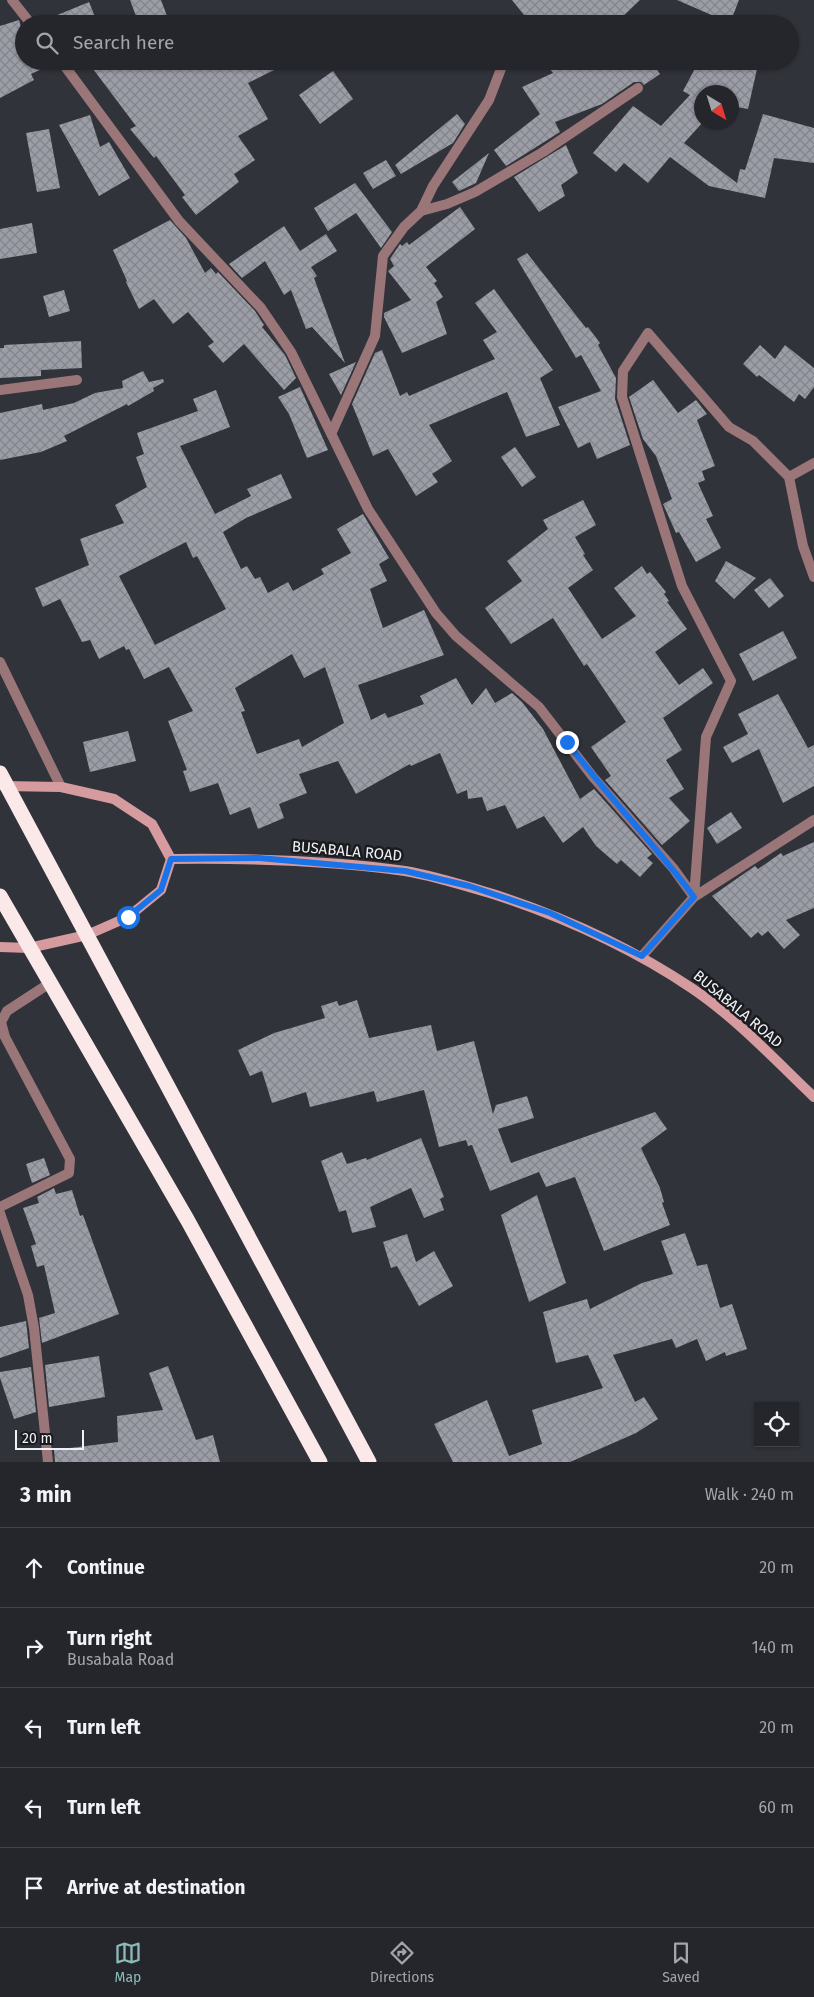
<!DOCTYPE html>
<meta charset="utf-8">
<style>
body{margin:0;font-family:"Fira Sans",sans-serif;background:#313238;color:#f1f3f6}
.controls{position:absolute;right:15px;bottom:15px;display:grid;overflow:hidden;border-radius:0px;box-shadow:0 1px 4px #0004}
.controls button{width:45px;height:45px;display:grid;place-items:center;padding:0;border:0;border-bottom:1px solid #424348;background:#25262c;color:#f1f3f6;font:25px sans-serif}
.compass{position:absolute;left:694px;top:85px;width:45px;height:45px;border-radius:50%;background:#25262c;box-shadow:0 1px 4px #0004;rotate:142deg}
.scale{position:absolute;left:15px;bottom:12px;width:69px;box-sizing:border-box;padding-left:5px;border:2px solid #f0f1f6;border-top:0;font-size:14px;line-height:18px;white-space:nowrap;color:#f0f1f6;-webkit-text-stroke:4px #1a1b1e;paint-order:stroke}
.stop{position:absolute;width:15px;height:15px;margin:-11px;border:4px solid #1a73e8;border-radius:50%;background:#fff}
.stop.end{background:#1a73e8;border-color:#fff;box-shadow:0 1px 5px #0008}
.list{margin:0;padding:0;list-style:none}
h2{display:flex;justify-content:space-between;align-items:center;height:65px;margin:0;padding:0 20px;font-size:21px}
h2 small{font-size:16px;font-weight:400;color:#a3a5a9}
.list li{display:grid;grid-template-columns:32px 1fr auto;gap:15px;align-items:center;box-sizing:border-box;height:80px;padding:0 20px;border-top:1px solid #424348}
.list b{display:block;font-size:19px;white-space:nowrap}
.list p{margin:0;font-size:16px;white-space:nowrap;color:#a3a5a9}
.list em{font-size:16px;font-style:normal;color:#a3a5a9}
.icon{flex:none;width:28px;height:28px;fill:none;stroke:currentColor;stroke-width:2;stroke-linecap:round;stroke-linejoin:round}
.map{position:relative;flex:none;width:814px;height:1462px;overflow:hidden}
.search{position:absolute;background:#25262c;box-shadow:0 1px 4px #0004;left:15px;right:15px;top:15px;height:55px;display:flex;align-items:center;gap:12px;box-sizing:border-box;padding:0 18px;border-radius:28px;color:#a3a5a9;font-size:19px}
.sheet{height:465px;background:#25262c}
nav{display:flex;justify-content:space-around;align-items:center;box-sizing:border-box;height:70px;border-top:1px solid #424348;background:#25262c;font-size:14px;color:#a3a5a9}
nav a{display:grid;justify-items:center;gap:2px}
nav .on{color:#8bbbb9}
.map>svg:first-child{display:block}
.building{fill:url(#building-cross-hatch);fill-rule:evenodd}
.lines{fill:none;stroke-linecap:round;stroke-linejoin:round}
.street{stroke:#9b7678;stroke-width:10}
.secondary{stroke:#d59b9f;stroke-width:10}
.highway{stroke:#fbe8e9;stroke-width:15}
.route{stroke:#1a73e8;stroke-width:6}
.labels{text-anchor:middle;dominant-baseline:central;stroke-width:5;stroke-linejoin:round;paint-order:stroke}
.street-label{font-size:15px;fill:#f0f1f6;stroke:#1a1b1e}
</style>
<div class="map">
<svg width="814" height="1462" viewBox="0 0 814 1462">
<defs>
<pattern id="building-cross-hatch" width="8" height="8" patternUnits="userSpaceOnUse" patternTransform="scale(1.25)"><rect width="8" height="8" fill="#9c9ea7"/><path d="M0 0l8 8M0 8l8-8" fill="none" stroke="#83848b"/></pattern>
</defs>
<rect width="100%" height="100%" fill="#31333a"/>
<path class="building" d="M130,0H161L170,24H139Z
M512,0H640L615,24H531Z
M677,0H739L730,23Z
M89,2L98,24H38V23Z
M19,20L24,38V61H54L55,63L31,74L34,80L0,98V26Z
M87,61H292L248,83L268,119L238,136L255,160L234,174L239,182L196,215L182,197L185,195L156,156L154,158L130,129L136,126Z
M544,61H651L660,74L644,85L641,82H634L602,104L555,122L560,132L506,166L494,150L540,114L522,87L553,73Z
M699,61H722L757,69L748,109L732,106V92H702L703,122L684,143L737,183L740,169L745,170L763,114L814,128V163L774,158L765,198L709,186L670,157L648,183L624,163L616,172L593,153L633,106L661,126L690,95L683,91Z
M333,71L353,99L320,124L299,95Z
M457,114L465,124L453,143L401,174L395,165Z
M90,115L100,147L109,142L130,178L99,196L59,125Z
M49,129L60,188L37,192L26,133Z
M566,145L578,173L561,185L565,196L539,212L514,177Z
M489,153L476,183L459,191L452,182Z
M386,160L396,176L373,189L363,173Z
M355,183L392,232L381,248L356,213L328,231L314,208Z
M460,207L475,229L426,267L437,281L434,283L443,297L436,302L447,334L402,353L384,317V313L411,300L388,271L394,266L390,259L400,244L402,246L407,242L409,245Z
M170,220L186,238L205,273L211,268L216,274L218,272L255,311L264,325L262,327L285,355L296,378L284,390L244,344L223,363L208,346L214,342L188,312L173,324L154,299L139,309L126,282L127,281L113,250Z
M32,223L37,253L0,259V229Z
M284,226L300,251L326,234L337,251L311,267L317,276L314,278L345,363L312,327L306,329L291,290L284,295L265,261L242,278L229,264Z
M527,253L586,328L588,327L600,343L598,345L616,378L615,399L630,445L597,459L590,442L578,448L558,407L601,391L581,355L576,358L517,259Z
M494,289L553,370L540,378L560,425L526,437L507,392L429,425L452,461L432,474L438,482L416,496L388,449L373,456L352,404L375,353L382,350L400,396L407,392L409,396L495,359L483,340L497,332L475,303Z
M64,290L70,311L49,317L43,296Z
M81,341L82,368L41,370V376L0,378V348H4V345Z
M760,345L775,359L785,345L814,368V387L805,399L799,394L794,402L759,375L757,377L743,364Z
M356,362L341,395L329,374Z
M143,371L149,382L163,379L164,382L153,388L154,391L128,406L127,404L64,436L67,441L41,452L0,460V413L42,404L43,410L74,403L95,393L123,388L122,381Z
M653,380L678,413L696,400L707,414L697,420L715,466L702,471L705,480L698,483L713,516L706,519L721,548L696,562L679,532L676,533L663,504L672,499L656,456L643,439L629,397Z
M300,387L328,450L307,458L289,414L278,397Z
M216,390L230,427L180,446L215,514L251,496L247,489L281,474L292,498L246,518L223,532L241,569L247,566L255,579L260,577L268,593L288,582L293,591L324,574L321,569L351,553L337,529L363,514L389,558L379,564L387,581L370,589L383,628L424,610L444,655L358,685L371,720L385,713L388,718L424,704L420,696L456,678L472,705L486,688L495,703L512,693L522,702L543,729L580,799L594,789L652,854L647,858L653,863L640,877L621,860L617,864L596,846L583,827L563,843L544,816L517,829L505,805L487,811L482,797L468,799L467,790L457,794L440,753L411,766L410,764L356,794L338,761L299,774L307,793L279,804L284,818L258,829L250,807L230,815L218,783L190,792L183,771L187,770L168,721L193,711L169,667L144,679L129,649L126,650L124,646L99,659L90,640L82,642L60,599L43,607L35,588L89,565L80,539L124,523L115,505L147,487L136,457L144,454L137,433L198,411L193,399ZM186,542L193,558L197,556L226,609L155,645L119,576ZM292,654L304,678L325,667L344,723L302,747L299,739L257,754L241,712L245,711L235,688Z
M515,447L536,477L522,487L501,457Z
M583,500L596,525L575,537L585,554L583,555L593,570L568,588L602,639L636,616L614,588L642,566L647,574L650,572L666,592L664,594L669,601L667,602L687,629L655,652L679,685L703,668L713,683L663,718L682,750L666,760L684,789L669,798L690,821L662,845L605,780L611,776L591,747L626,722L587,664L584,666L553,618L511,644L485,608L522,581L507,561L548,529L543,520Z
M726,561L756,578L734,599L715,581Z
M770,578L784,596L769,608L754,590Z
M783,631L797,658L753,681L739,654Z
M778,694L808,748L814,745V786L783,803L759,749L732,763L723,747L748,734L738,714Z
M128,731L136,761L90,772L83,742Z
M731,812L742,828L717,844L707,828Z
M814,842V908L786,920L800,935L784,949L768,931L762,936L758,932L751,938L712,896L755,866L758,869L781,853L783,856Z
M357,1000L369,1038L431,1025L437,1051L474,1041L493,1114L496,1105L527,1096L534,1118L498,1129L511,1163L655,1112L667,1129L641,1148L660,1188L664,1202L662,1203L670,1225L604,1251L575,1177L546,1187L539,1172L490,1191L472,1145L468,1146L466,1140L439,1147L424,1090L377,1102L374,1091L310,1107L306,1092L272,1103L262,1071L250,1076L238,1050L274,1033L325,1018L321,1006L337,1001L339,1006Z
M421,1138L444,1197L440,1199L444,1210L424,1218L411,1188L370,1207L376,1227L352,1233L346,1210L339,1212L321,1161L342,1152L347,1164L366,1158L367,1160Z
M44,1158L50,1175L32,1183L26,1164Z
M54,1188L56,1194L72,1190L80,1216L83,1215L119,1314L42,1343L39,1318L55,1313L44,1265L37,1267L31,1246L36,1244L23,1208L39,1203L37,1197Z
M537,1195L566,1283L529,1302L501,1215Z
M685,1233L697,1266L707,1264L720,1308L732,1304L747,1349L726,1356L725,1352L706,1361L697,1339L676,1348L672,1339L613,1355L635,1402L644,1397L658,1419L636,1433L570,1462H453L434,1424L487,1400L509,1456L542,1444L532,1410L603,1388L588,1355L556,1363L543,1312L587,1299L590,1309L642,1283L673,1274L661,1241Z
M407,1234L416,1262L434,1251L453,1286L419,1306L397,1266L391,1268L383,1242Z
M26,1321L29,1348L0,1358V1327Z
M99,1356L105,1397L49,1407L45,1365Z
M168,1366L196,1440L213,1435L220,1462H55L54,1450L118,1442L117,1416L163,1410L149,1373Z
M31,1367L36,1412L14,1419L0,1378V1372Z"/>
<g class="lines">
<path class="street" d="M12,0L31,24
M61,61L179,221L261,308L291,352L368,509L436,613L456,636L539,707L593,777L673,868L694,897L642,956
M421,211L447,204L475,192L543,152L638,88
M0,390L77,380
M332,432L375,336L383,256L404,227L421,211L433,186L489,100L504,61
M789,477L814,463
M0,662L61,787
M694,897L706,737L731,681L682,586L622,397L623,371L648,333L729,427L753,441L789,477L803,546L814,577
M694,897L814,820
M0,1207L69,1173L70,1159L5,1037L1,1022L7,1011L50,983
M0,1213L28,1295L34,1328L48,1462"/>
<path class="secondary" d="M171,859C249,858 327,860 405,871C435,876 466,886 496,895C566,918 632,948 693,989C737,1019 775,1060 814,1097
M0,947L29,948L87,935L128,917L161,890L171,859L152,824L114,799L61,787L3,786"/>
<path class="highway" d="M0,773L369,1462
M0,896L188,1221L320,1462"/>
</g>
<g class="lines">
<path class="route" d="M128,917L161,890L171,859L259,858L405,871L469,886L550,913L642,956L694,897C654,843 607,796 567,742"/>
</g>
<g class="labels">
<g class="street-label">
<text transform="translate(347 851) rotate(5)">BUSABALA ROAD</text>
<text transform="translate(738 1009) rotate(40)">BUSABALA ROAD</text>
</g>
</g>
</svg>
<div class="controls">
<button><svg class="icon" aria-label="locate" viewBox="0 0 24 24"><circle cx="12" cy="12" r="6"/><path d="M12 2v4M12 18v4M2 12h4M18 12h4"/></svg></button>
</div>
<svg class="compass" viewBox="-18 -18 36 36"><path d="M0-13l5 13h-10z" fill="#e53935"/><path d="M0 13l5-13h-10z" fill="#a3a5a9"/></svg>
<div class="scale">20 m</div>
<div class="stop" style="left:128px;top:917px"></div>
<div class="stop end" style="left:567px;top:742px"></div>
<div class="search"><svg class="icon" aria-label="search" viewBox="0 0 24 24"><circle cx="10" cy="10" r="6"/><path d="M15 15l6 6"/></svg>Search here</div>
</div>
<section class="sheet">
<h2>3 min<small>Walk · 240 m</small></h2>
<ul class="list">
<li><svg class="icon" aria-label="ahead" viewBox="0 0 24 24"><path d="M12 20V5M6 11l6-6 6 6"/></svg><div><b>Continue</b></div><em>20 m</em></li>
<li><svg class="icon" aria-label="right" viewBox="0 0 24 24"><path d="M7 20v-9h11M14 6l5 5-5 5"/></svg><div><b>Turn right</b><p>Busabala Road</p></div><em>140 m</em></li>
<li><svg class="icon" aria-label="left" viewBox="0 0 24 24"><path d="M17 20v-9H6M10 6l-5 5 5 5"/></svg><div><b>Turn left</b></div><em>20 m</em></li>
<li><svg class="icon" aria-label="left" viewBox="0 0 24 24"><path d="M17 20v-9H6M10 6l-5 5 5 5"/></svg><div><b>Turn left</b></div><em>60 m</em></li>
<li><svg class="icon" aria-label="arrive" viewBox="0 0 24 24"><path d="M6 21V4h12l-3 4 3 4H6"/></svg><div><b>Arrive at destination</b></div></li>
</ul>
</section>
<nav>
<a class="on"><svg class="icon" aria-label="map" viewBox="0 0 24 24"><path d="M3 6l6-2 6 2 6-2v14l-6 2-6-2-6 2zM9 4v14M15 6v14"/></svg>Map</a>
<a><svg class="icon" aria-label="directions" viewBox="0 0 24 24"><path d="M12 3l9 9-9 9-9-9zM9 14v-3h6M13 9l2 2-2 2"/></svg>Directions</a>
<a><svg class="icon" aria-label="saved" viewBox="0 0 24 24"><path d="M7 4h10v16l-5-4-5 4z"/></svg>Saved</a>
</nav>
